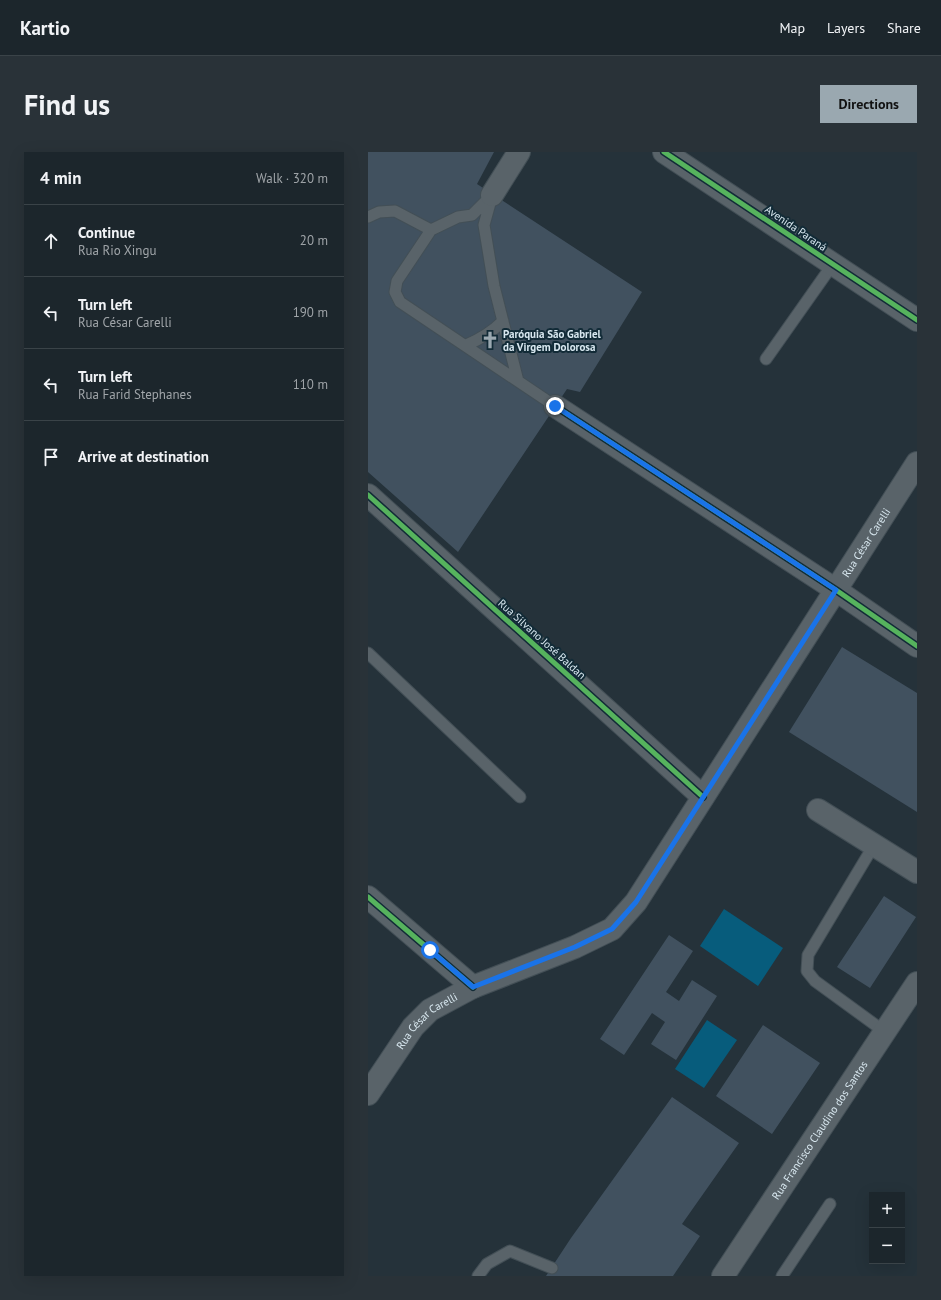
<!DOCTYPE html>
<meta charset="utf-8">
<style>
body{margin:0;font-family:"PT Sans",sans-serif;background:#293238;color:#f1f3f6}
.controls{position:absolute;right:12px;bottom:12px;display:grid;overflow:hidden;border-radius:0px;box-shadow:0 4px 16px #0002}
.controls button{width:36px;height:36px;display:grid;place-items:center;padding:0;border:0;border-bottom:1px solid #3a4348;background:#1c262c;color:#f1f3f6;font:20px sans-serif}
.stop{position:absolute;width:12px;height:12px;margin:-9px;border:3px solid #1a73e8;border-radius:50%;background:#fff}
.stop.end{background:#1a73e8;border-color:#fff;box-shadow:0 1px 4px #0008}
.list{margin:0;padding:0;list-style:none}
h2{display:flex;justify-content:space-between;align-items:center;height:52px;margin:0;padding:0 16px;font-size:17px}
h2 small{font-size:13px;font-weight:400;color:#a0a5a9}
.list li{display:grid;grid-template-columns:26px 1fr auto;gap:12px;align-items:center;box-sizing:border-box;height:72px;padding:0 16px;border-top:1px solid #3a4348}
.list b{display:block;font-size:15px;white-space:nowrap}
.list p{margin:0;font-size:13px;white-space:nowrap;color:#a0a5a9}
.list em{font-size:13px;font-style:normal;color:#a0a5a9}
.icon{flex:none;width:22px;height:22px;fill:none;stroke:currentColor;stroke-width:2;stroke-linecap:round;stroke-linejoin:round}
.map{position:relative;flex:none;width:549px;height:1124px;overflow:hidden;border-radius:0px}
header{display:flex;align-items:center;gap:24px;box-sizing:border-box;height:56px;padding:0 20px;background:#1c262c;border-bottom:1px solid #3a4348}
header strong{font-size:19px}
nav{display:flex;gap:22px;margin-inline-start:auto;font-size:14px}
.intro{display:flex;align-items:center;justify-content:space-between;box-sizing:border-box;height:96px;padding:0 24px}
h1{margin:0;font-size:28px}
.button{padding:10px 18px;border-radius:0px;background:#9aa8b0;color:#111;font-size:14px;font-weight:700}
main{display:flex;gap:24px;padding:0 24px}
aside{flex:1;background:#1c262c;border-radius:0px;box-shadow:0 4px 16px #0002}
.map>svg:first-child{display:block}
.green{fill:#075c7c}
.building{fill:#41515f}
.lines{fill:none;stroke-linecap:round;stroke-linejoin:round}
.service-casing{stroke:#434f56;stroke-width:13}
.minor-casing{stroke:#434f56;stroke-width:24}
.secondary-casing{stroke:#434f56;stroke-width:24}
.service{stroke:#596369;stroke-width:11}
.minor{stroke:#596369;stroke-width:22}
.secondary{stroke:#596369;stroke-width:22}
.cycleway-casing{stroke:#122b37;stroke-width:8}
.cycleway{stroke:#56b35d;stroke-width:5}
.route{stroke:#1a73e8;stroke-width:5}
.labels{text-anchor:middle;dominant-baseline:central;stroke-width:4;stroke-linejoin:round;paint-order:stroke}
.street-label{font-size:11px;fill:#d9e8f0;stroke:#122b37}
.poi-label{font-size:11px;font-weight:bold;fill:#d9e8f0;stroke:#122b37;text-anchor:start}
</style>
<header>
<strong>Kartio</strong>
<nav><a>Map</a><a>Layers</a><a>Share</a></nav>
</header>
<div class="intro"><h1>Find us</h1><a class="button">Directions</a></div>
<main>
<aside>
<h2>4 min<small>Walk · 320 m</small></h2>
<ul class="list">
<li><svg class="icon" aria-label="ahead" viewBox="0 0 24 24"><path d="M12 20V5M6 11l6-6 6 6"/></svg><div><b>Continue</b><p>Rua Rio Xingu</p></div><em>20 m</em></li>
<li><svg class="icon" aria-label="left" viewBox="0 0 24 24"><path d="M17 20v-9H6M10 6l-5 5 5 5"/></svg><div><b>Turn left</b><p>Rua César Carelli</p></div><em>190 m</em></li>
<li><svg class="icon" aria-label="left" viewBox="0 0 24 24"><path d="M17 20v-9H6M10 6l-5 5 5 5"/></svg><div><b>Turn left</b><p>Rua Farid Stephanes</p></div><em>110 m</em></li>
<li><svg class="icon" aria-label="arrive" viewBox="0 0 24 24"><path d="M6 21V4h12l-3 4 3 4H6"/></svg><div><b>Arrive at destination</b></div></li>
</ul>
</aside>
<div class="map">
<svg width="549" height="1124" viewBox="0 0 549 1124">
<rect width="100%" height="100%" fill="#25323a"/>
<path class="green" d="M356,757L415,796L390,834L332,794Z
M339,868L369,888L336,936L307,917Z"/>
<path class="building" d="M0,0H126L109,32L274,140L212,240L199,237L90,400L0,320Z
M474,495L549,541V660L421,580Z
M516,744L548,765L502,836L469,815Z
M301,783L325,799L298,840L311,849L324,828L349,844L308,908L283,892L297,870L284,861L256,903L232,887Z
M395,873L452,911L404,982L348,944Z
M304,945L371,991L314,1072L332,1084L305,1124H178L203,1086Z"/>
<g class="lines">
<g class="service-casing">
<path id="service" d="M124,43L104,63L90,65L63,78L29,129L27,140L32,150L187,254
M124,44L116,73L126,134L150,229
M0,65L11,60L27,59L63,78
M98,193C113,187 124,180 135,169
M398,207L465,112
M0,501L152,645
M506,693L440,803L439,819L447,829L517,880
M110,1124L119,1112L142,1099L184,1116
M414,1124L462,1052"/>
</g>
<g class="minor-casing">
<path id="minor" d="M296,0L549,168
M124,43L151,0
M187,254L468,438L549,494
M0,343L335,645
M450,658L549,720
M0,745L105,835"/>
</g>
<g class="secondary-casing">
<g id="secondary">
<path id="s1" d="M0,942L45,875L62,858L105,835L207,795L244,777L268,750L549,311"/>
<path id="s2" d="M355,1124L549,831"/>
</g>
</g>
<use href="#service" class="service"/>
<use href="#minor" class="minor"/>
<use href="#secondary" class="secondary"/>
<g class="cycleway-casing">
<path id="cycleway" d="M296,0L549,168
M187,254L468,438L549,494
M0,343L335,645
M0,745L105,835"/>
</g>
<use href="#cycleway" class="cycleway"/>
</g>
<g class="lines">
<path class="route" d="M62,798L105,835L207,795L244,777L268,750L468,438L187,254"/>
</g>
<defs>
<g id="church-bare" transform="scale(1.38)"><path d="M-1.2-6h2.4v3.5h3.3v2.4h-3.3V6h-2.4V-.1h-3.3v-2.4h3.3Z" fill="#9aa8b0" stroke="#122b37" stroke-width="2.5" paint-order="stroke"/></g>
</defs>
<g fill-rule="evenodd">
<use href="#church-bare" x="122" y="188"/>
</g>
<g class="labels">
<g class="street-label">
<text transform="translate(428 76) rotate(34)">Avenida Paraná</text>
<text stroke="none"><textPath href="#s1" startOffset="767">Rua César Carelli</textPath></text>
<text transform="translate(174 487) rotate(42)">Rua Silvano José Baldan</text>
<text stroke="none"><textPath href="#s1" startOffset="95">Rua César Carelli</textPath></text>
<text stroke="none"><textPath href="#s2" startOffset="175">Rua Francisco Claudino dos Santos</textPath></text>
</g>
<g class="poi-label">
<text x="135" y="182">Paróquia São Gabriel<tspan x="135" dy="13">da Virgem Dolorosa</tspan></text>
</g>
</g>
</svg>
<div class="controls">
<button>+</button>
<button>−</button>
</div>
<div class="stop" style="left:62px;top:798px"></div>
<div class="stop end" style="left:187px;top:254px"></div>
</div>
</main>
